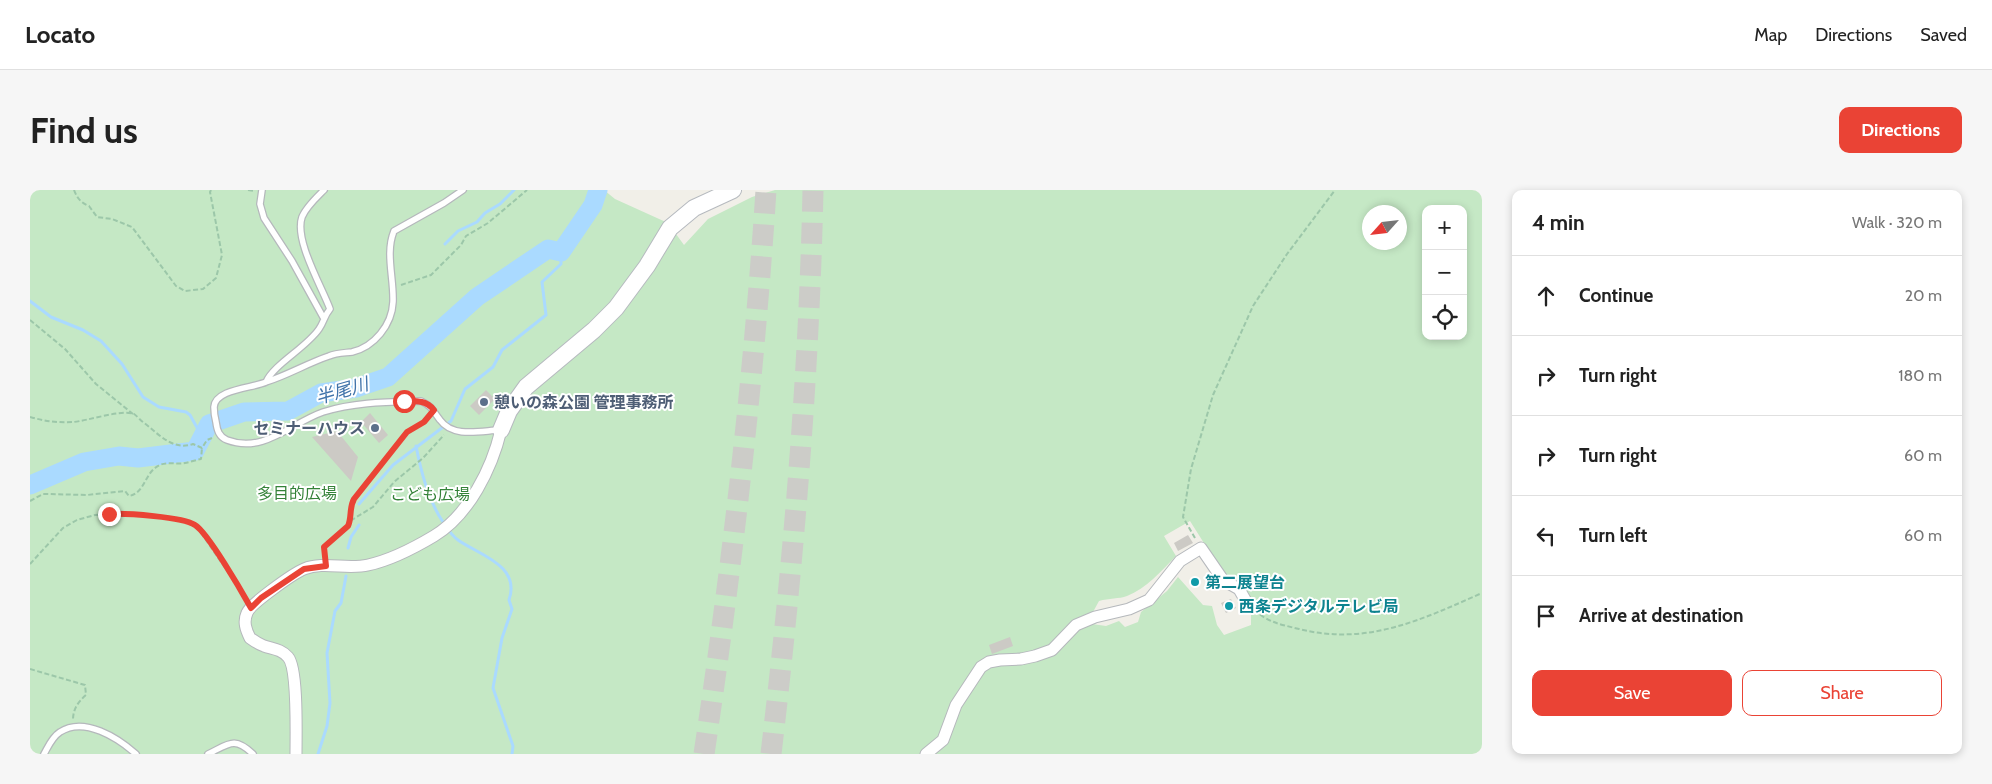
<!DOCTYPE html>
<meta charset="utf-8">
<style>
body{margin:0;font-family:Cabin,"Noto Sans JP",sans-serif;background:#f6f6f6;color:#222}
.controls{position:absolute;right:15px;top:15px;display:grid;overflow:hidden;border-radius:10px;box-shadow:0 2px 8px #0003}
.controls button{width:45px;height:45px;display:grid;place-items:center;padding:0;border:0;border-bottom:1px solid #e0e0e0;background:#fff;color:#222;font:25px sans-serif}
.compass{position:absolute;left:1332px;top:15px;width:45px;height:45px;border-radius:50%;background:#fff;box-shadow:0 2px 8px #0003;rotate:243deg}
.stop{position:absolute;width:15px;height:15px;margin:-11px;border:4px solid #ea4335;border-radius:50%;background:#fff}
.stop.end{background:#ea4335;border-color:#fff;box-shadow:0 1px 5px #0008}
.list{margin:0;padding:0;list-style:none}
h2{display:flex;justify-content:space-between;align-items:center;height:65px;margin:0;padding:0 20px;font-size:21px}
h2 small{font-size:16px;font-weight:400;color:#767676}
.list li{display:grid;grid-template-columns:32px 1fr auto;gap:15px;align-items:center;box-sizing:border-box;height:80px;padding:0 20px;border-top:1px solid #e0e0e0}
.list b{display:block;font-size:19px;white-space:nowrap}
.list em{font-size:16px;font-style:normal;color:#767676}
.actions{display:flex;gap:10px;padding:15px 20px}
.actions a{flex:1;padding:11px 0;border:1px solid #ea4335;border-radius:10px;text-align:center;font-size:18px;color:#ea4335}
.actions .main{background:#ea4335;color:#fff}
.icon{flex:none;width:28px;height:28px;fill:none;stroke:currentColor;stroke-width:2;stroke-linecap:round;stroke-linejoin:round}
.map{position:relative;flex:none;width:1452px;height:564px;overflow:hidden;border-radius:10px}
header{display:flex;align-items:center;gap:30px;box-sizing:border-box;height:70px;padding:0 25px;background:#fff;border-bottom:1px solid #e0e0e0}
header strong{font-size:24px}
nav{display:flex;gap:28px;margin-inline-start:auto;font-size:18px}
.intro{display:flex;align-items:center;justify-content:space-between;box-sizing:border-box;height:120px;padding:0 30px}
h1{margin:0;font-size:35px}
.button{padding:12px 22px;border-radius:10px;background:#ea4335;color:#fff;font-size:18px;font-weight:700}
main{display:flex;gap:30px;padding:0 30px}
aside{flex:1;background:#fff;border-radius:10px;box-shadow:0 2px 8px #0003}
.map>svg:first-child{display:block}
.green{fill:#c5e8c5;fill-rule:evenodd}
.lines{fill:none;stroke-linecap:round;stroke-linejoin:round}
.stream{stroke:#aadaff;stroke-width:3}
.river{stroke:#aadaff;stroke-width:19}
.building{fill:#cccac5}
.highway-tunnel{stroke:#ccccc8;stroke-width:21;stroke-dasharray:21 11;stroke-linecap:butt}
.lane-casing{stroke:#b5b8bc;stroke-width:8}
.street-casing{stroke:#b5b8bc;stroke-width:13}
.secondary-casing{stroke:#b6babf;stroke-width:18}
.path{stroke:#9cc7a9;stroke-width:2;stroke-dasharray:5 2.5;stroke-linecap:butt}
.lane{stroke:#fff;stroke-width:5.5}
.street{stroke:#fff;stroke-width:11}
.secondary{stroke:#fff;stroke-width:16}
.route{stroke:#ea4335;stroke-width:6}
.service-dot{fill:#5c6f8a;stroke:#fff;stroke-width:2}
.culture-dot{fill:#0f9aa8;stroke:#fff;stroke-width:2}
.labels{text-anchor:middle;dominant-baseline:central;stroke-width:4;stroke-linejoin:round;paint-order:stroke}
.service-label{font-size:16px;font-weight:bold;fill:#4e5e75;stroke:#fff;text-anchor:start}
.park-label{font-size:16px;fill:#348238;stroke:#fff}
.culture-label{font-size:16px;font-weight:bold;fill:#0d838f;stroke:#fff;text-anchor:start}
.water-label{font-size:18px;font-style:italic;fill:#4174aa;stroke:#fff}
</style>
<header>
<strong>Locato</strong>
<nav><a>Map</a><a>Directions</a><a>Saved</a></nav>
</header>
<div class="intro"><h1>Find us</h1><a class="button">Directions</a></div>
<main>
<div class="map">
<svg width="1452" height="564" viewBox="0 0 1452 564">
<rect width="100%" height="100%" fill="#f1efe8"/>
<path class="green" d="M0,0H574L585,9L638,33L654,55L678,29L722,7L745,0H1452V564H0ZM1396,19H1433V146H1396ZM1340,22H1370V52H1340ZM1160,331L1196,388L1221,412V435L1194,445L1187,435L1182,416L1173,415L1148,387L1137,401L1111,422L1108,432L1095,437L1089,431L1076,436L1062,434L1063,422L1069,411C1079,408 1089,409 1097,406C1116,399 1132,380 1146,366L1134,346Z"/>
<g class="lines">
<path class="stream" d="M415,54L428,41L447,32L455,23L470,14L484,0
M0,111L21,127L53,140L71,151L92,174L113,207L129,217L156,222L160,225L170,243L174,241
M386,256C391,281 398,310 413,332C417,338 422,346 428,350C449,365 491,375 479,410L482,419L472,448L463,498L483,556L482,564
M329,314L363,275L421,231L435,199L463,177L472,160L516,125L512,92L531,74V62
M318,358L321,347L329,335
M288,564L297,536L300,513L297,463L305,421L311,413L316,386"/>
<path class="river" d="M0,295L54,272L89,266L108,268L165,261L179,234L214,222L258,221L291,203L326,198L358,187L447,107L518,59L531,62L563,15L568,0"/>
</g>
<path class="building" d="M456,200L465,209L449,225L440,216Z
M340,223L358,245L349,253L331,232Z
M307,241L328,267L321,291L282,247Z
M1158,345L1163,353L1148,361L1144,353Z
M1201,409L1206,418L1196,423L1191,413Z
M980,447L983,456L962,464L959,455Z"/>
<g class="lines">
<path class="highway-tunnel" d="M674,564C702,377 724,189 736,0
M741,564C763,377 779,189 783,0"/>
<g class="lane-casing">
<path id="lane" d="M232,0L230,14L234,28L262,71L293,127
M294,0C287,7 276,17 272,27C264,50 292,97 300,119C294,126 294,132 289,139C276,158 244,174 236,192C223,198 185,199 184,217C184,222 185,228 186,232C187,240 189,247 197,250C234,264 261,233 293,222C325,212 358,212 391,211C403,217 402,220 410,230C423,248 450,241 469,240
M236,192C258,185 278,173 299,166C306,163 314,163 322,162C344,157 362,135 363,112C364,88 355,63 364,41L414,13L433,0
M14,564C18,557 22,547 30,542C54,526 88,548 106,564
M178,564C199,554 204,546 223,564"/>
</g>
<g class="street-casing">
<path id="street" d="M266,564C266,546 268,478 258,467C251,459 243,459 234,456C229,454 224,451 220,448C216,440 213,432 217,423C220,414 264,383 274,379C294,371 317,380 338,375C361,370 384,358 404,346C439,325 462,278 471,240
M896,564L913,550L926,515L951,477L959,472L970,470L991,469L1005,466L1022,460L1046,435L1065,427L1099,419L1119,410L1150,371L1171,358L1193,390L1209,399L1217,413"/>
</g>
<g class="secondary-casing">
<path id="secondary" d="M471,240L479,221L496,197L564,140L586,118L617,76L640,38L664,18L703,0"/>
</g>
<path class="path" d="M44,0C47,8 51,13 59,16L67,27L82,29L102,37L146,96L155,101L173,99L186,88L192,65L180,2L181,0
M218,0L225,1
M371,95L401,85L431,55L436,46L458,33L497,0
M0,130L35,159L66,194L103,224
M0,227C14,231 28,233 43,232C57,231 92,219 104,224C107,226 110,230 113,232C129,244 142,261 163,254L172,258L177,250L182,248
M0,311L13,304H18L57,305L95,301L99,306C114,303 114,287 125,278C134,270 145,275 155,273C160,272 166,270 171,269L172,258
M320,331V316L324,309L377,242L394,232L397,227
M1165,348L1153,327L1161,279L1183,205L1223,116L1257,64L1305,0
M294,364V357L318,336L320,331L343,317L364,292L393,268L414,245
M0,374L33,338L47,330L65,325L91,323L151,329L167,337L215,407
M1224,420C1240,433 1249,434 1269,439C1337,456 1391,430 1452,403
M0,479L55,495L56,505C48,512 43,519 43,530"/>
<use href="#lane" class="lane"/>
<use href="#street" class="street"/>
<use href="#secondary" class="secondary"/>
</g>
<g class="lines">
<path class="route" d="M79,324C96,323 153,327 165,335C178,343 212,402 221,418L231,408L274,379L296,376L294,357L318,336C322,327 319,318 324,309L377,242L394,232L404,220C396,210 386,211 374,211"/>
</g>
<g class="service-dot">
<circle cx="454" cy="212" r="5"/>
<circle cx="345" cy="238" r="5"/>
</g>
<g class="culture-dot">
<circle cx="1165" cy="392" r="5"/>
<circle cx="1199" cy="416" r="5"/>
</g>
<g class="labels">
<g class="service-label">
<text x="464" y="212">憩いの森公園 管理事務所</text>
<text x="335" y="238" text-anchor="end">セミナーハウス</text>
</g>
<g class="park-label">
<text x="267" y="303">多目的広場</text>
<text x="400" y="304">こども広場</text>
</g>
<g class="culture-label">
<text x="1175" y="392">第二展望台</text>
<text x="1209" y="416">西条デジタルテレビ局</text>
</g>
<g class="water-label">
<text transform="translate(312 201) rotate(-16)">半尾川</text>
</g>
</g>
</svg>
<div class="controls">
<button>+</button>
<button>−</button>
<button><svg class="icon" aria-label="locate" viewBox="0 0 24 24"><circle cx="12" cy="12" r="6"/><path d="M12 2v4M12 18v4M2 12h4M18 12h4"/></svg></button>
</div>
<svg class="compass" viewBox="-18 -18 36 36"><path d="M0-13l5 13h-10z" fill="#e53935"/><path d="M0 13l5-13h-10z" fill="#767676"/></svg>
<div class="stop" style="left:374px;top:211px"></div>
<div class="stop end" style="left:79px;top:324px"></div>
</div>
<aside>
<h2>4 min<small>Walk · 320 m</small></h2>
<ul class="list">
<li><svg class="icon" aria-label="ahead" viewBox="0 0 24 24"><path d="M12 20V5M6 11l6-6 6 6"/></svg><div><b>Continue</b></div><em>20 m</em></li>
<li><svg class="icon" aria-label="right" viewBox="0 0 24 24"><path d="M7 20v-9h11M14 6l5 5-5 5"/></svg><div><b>Turn right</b></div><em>180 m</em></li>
<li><svg class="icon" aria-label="right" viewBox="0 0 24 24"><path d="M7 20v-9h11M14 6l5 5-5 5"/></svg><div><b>Turn right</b></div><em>60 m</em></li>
<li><svg class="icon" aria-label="left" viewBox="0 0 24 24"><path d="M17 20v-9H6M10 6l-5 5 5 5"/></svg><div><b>Turn left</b></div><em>60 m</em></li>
<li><svg class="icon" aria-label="arrive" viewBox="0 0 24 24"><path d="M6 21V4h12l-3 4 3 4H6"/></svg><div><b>Arrive at destination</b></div></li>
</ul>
<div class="actions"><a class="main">Save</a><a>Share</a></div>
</aside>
</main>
